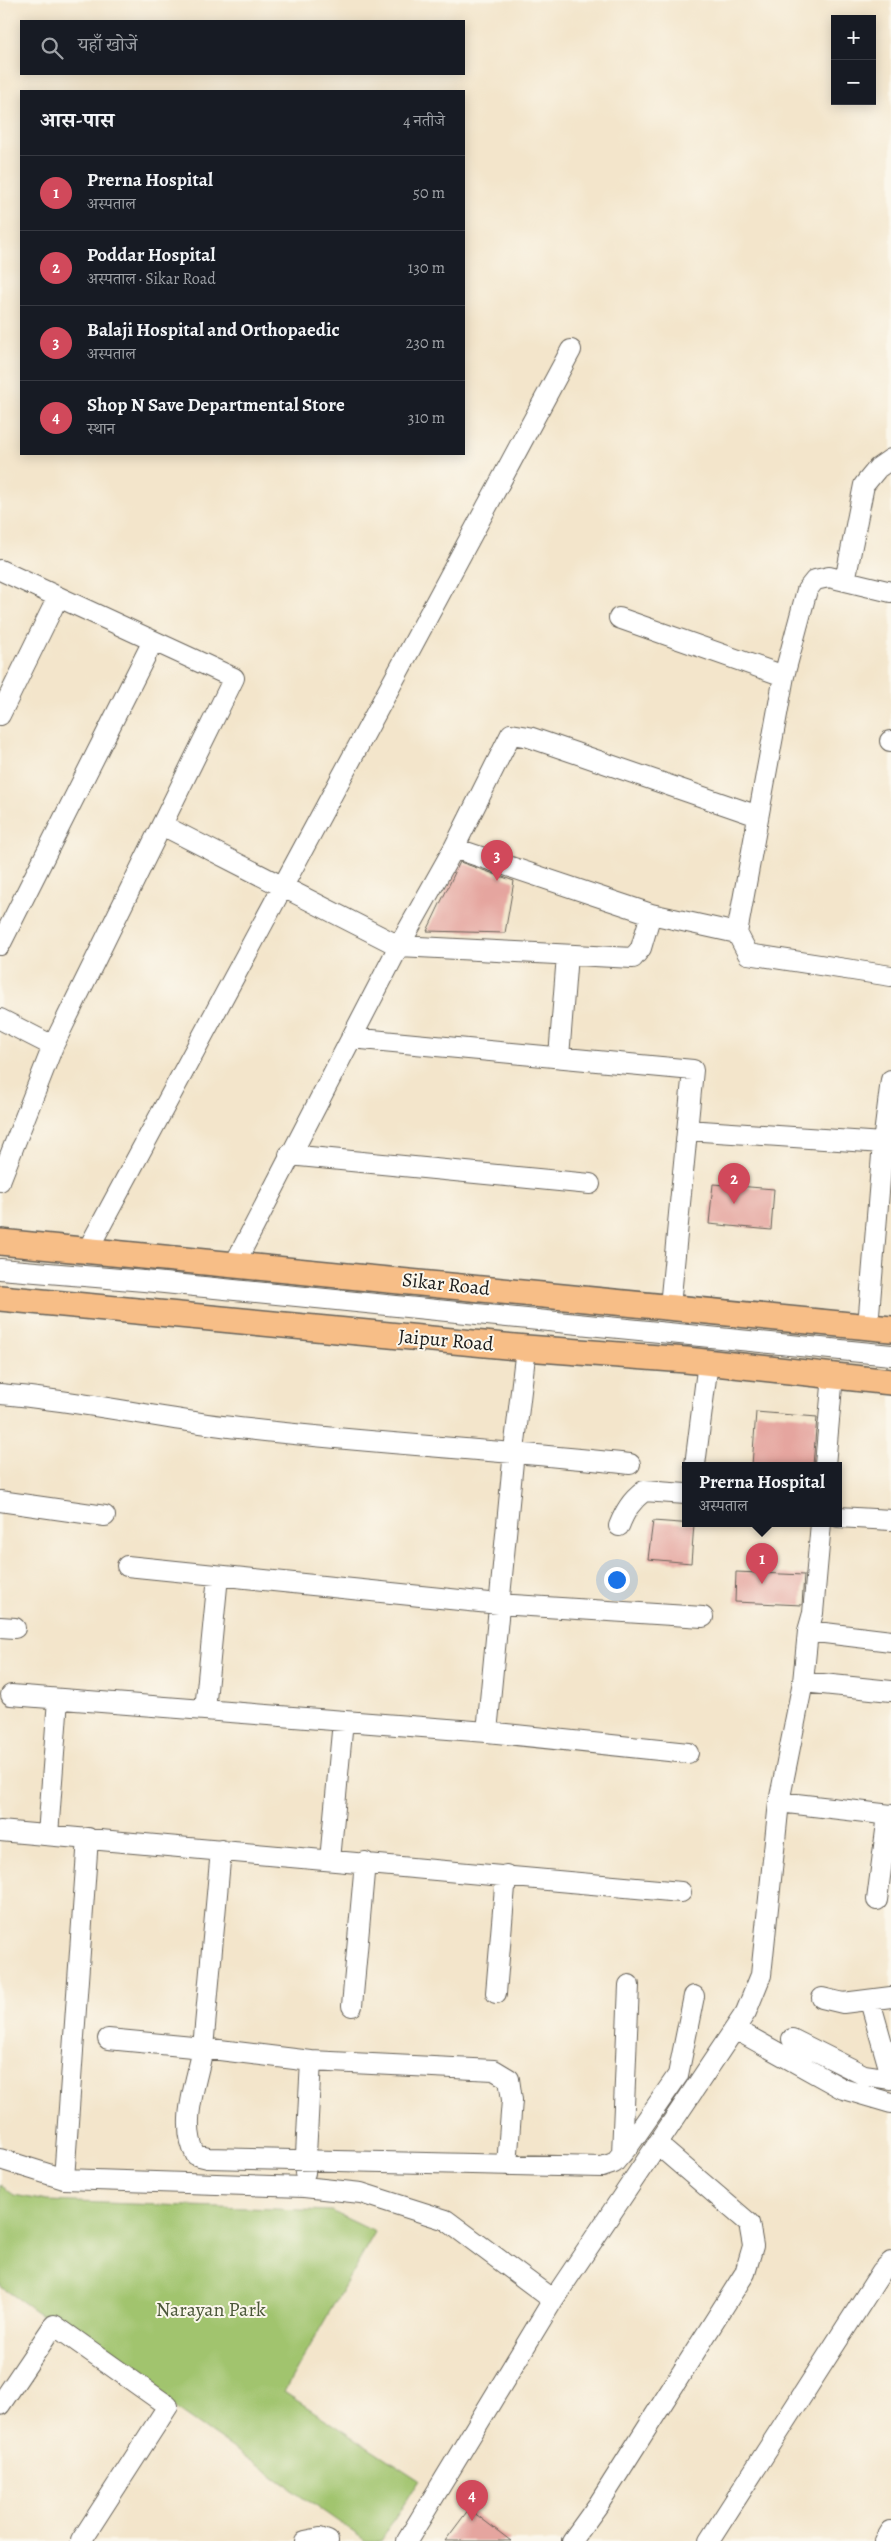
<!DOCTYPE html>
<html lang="hi">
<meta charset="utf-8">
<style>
body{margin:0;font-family:Alegreya,"Noto Serif Devanagari",serif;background:#20242c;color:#f1f3f6}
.controls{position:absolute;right:15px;top:15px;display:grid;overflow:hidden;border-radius:0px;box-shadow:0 2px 12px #0003}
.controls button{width:45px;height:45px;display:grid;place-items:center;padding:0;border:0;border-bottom:1px solid #363941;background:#171b24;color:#f1f3f6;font:25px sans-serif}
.you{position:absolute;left:616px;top:1579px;width:18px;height:18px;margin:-12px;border:4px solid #fff;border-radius:50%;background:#1a73e8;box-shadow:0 0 0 8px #1a73e833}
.badge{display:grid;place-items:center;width:32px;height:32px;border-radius:50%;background:#d1495b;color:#fff;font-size:16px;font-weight:700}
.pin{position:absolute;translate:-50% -41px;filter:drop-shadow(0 1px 2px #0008)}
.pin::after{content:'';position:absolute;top:26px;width:18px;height:15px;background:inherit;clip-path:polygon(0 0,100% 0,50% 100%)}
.popup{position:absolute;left:682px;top:1462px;width:160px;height:65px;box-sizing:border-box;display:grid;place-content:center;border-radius:0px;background:#171b24;filter:drop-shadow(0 1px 4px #0005);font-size:16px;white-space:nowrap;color:#9ea1a6}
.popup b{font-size:19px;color:#f1f3f6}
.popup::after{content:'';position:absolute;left:50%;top:100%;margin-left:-10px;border:10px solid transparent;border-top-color:#171b24}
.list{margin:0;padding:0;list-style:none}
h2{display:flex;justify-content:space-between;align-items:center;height:65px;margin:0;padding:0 20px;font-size:21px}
h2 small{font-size:16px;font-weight:400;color:#9ea1a6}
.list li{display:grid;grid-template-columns:32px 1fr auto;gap:15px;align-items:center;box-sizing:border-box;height:75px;padding:0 20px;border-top:1px solid #363941}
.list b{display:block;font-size:19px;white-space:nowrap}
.list p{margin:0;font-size:16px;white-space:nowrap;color:#9ea1a6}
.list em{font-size:16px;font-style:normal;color:#9ea1a6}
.icon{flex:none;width:28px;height:28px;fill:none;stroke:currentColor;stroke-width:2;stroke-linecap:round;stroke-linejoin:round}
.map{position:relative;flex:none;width:891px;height:2541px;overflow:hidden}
.search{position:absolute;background:#171b24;box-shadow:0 2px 12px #0003;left:20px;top:20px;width:445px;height:55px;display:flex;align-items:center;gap:12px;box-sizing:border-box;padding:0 18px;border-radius:0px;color:#9ea1a6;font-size:19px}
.panel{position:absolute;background:#171b24;box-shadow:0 2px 12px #0003;left:20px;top:90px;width:445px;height:365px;border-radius:0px}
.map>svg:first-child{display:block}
.green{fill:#a1c46e;stroke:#5e7045}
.building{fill:#e5a59f}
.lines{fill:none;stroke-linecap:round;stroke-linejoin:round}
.minor-casing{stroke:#676259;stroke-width:22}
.major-casing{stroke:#676259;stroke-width:28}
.minor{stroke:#fff;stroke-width:20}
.major{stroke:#f7be87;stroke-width:25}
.labels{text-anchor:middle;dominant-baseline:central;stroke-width:4;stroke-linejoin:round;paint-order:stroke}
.street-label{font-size:20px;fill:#1c1c1c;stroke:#fbf7ec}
.park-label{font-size:20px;fill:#4b5739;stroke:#fbf7ec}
</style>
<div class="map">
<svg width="891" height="2541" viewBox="0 0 891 2541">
<rect width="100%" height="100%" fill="#fbf7ec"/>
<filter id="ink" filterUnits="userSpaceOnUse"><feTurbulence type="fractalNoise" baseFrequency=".02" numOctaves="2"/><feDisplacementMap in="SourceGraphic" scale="10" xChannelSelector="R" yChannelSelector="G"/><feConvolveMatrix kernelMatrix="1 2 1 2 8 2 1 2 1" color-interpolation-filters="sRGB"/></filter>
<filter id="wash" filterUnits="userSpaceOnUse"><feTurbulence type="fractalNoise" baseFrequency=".0096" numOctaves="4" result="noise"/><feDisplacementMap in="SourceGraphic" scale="20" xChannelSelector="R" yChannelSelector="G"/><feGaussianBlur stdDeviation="1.12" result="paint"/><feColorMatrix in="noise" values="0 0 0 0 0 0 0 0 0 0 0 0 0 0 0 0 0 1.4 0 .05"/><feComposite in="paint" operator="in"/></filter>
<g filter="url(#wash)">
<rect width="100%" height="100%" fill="#f3e5cb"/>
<path class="green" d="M0,2185L14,2195L47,2201L331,2211L375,2232L284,2392L419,2480L381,2541H366L0,2286Z"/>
<g id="blocks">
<path class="building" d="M460,862L514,881L505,933L427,931Z
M713,1184L774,1189L771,1230L709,1224Z
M756,1412L817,1417L813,1465H752Z
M653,1521L694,1524L691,1563L648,1559Z
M736,1572L804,1575L802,1605L735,1602Z
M469,2509L511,2541H445Z"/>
</g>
</g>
<g filter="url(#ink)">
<use href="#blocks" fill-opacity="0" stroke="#676259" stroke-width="1"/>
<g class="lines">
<g class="minor-casing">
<path id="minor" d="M0,570L234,678L53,1046L0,1181
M845,581L864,485L878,468L891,459
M619,618L784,676L737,933L748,954L891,976
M784,676L807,590L815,580L829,577L891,592
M0,715L58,597
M890,741H891
M162,825L399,946L633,958L641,948L651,914
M454,848L651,914L737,933
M0,945L153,641
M0,1019L53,1046
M351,1038L693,1070L670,1306
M559,1057L567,955
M687,1130L883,1143
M289,1155L590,1184
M87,1251L571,350
M234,1265L399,946L454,848L511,734L529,737L758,816
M0,1269L144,1281L891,1355
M868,1326L883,1143L891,1080
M0,1394C74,1400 148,1416 222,1426C357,1443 494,1449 630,1464
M695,1465L708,1362
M825,1465L833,1375
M0,1501L105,1516
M838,1517L891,1520
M619,1526C625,1511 631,1501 644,1491L686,1494
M127,1566L499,1604L703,1617
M0,1627L15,1628
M808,1631L891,1641
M803,1682L891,1691
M11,1695L487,1732L688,1753
M205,1710L218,1576
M487,1732L514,1451L526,1348
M779,1802L891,1815
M0,1831L681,1892
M48,1835L58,1699
M221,1850L203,2048L311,2061
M330,1860L343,1721
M877,1900L888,1815
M496,1993L506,1875
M822,1998L843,2003L891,1997
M870,2001L891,2075
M352,2006L365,1862
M735,2029L843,2089L891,2103
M108,2039L203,2048C197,2081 179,2124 196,2155L208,2158L602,2167L614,2163L630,2144L678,2075L694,1996
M792,2039L864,2075L891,2079
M622,2154L629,1985
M0,2159L64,2179L304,2187L361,2193L446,2220L553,2300
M305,2173L311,2061L494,2070L509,2079L512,2100L507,2165
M64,2179L88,1838
M0,2405L54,2325L168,2406L81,2541
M305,2541L320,2538L328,2541
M407,2541L553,2300L746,2012L761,1975L779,1802L803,1682L808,1631L813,1613L821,1523
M572,2541L598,2505L745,2273L753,2246L749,2223L657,2144
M709,2541L882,2271L891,2262
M885,2541L891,2531"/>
</g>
<g class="major-casing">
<path id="major" d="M0,1242L891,1329
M0,1298L526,1348L686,1360L891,1382"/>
</g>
<use href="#minor" class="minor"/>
<use href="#major" class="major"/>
</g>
</g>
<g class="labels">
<g class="street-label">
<text transform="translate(446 1284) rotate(6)">Sikar Road</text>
<text transform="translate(446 1340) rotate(5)">Jaipur Road</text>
</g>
<g class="park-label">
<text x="211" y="2309">Narayan Park</text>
</g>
</g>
</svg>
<div class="controls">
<button>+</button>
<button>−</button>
</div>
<div class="you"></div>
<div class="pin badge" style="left:762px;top:1584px">1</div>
<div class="popup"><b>Prerna Hospital</b>अस्पताल</div>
<div class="pin badge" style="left:734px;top:1204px">2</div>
<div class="pin badge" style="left:497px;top:881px">3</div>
<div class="pin badge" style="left:472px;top:2521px">4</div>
<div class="search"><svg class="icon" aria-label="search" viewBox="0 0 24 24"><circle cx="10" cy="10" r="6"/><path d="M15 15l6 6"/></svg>यहाँ खोजें</div>
<section class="panel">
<h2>आस-पास<small>4 नतीजे</small></h2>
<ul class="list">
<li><span class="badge">1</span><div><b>Prerna Hospital</b><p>अस्पताल</p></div><em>50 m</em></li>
<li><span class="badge">2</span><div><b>Poddar Hospital</b><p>अस्पताल · Sikar Road</p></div><em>130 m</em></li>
<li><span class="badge">3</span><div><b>Balaji Hospital and Orthopaedic</b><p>अस्पताल</p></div><em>230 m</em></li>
<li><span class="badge">4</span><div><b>Shop N Save Departmental Store</b><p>स्थान</p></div><em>310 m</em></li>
</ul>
</section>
</div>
